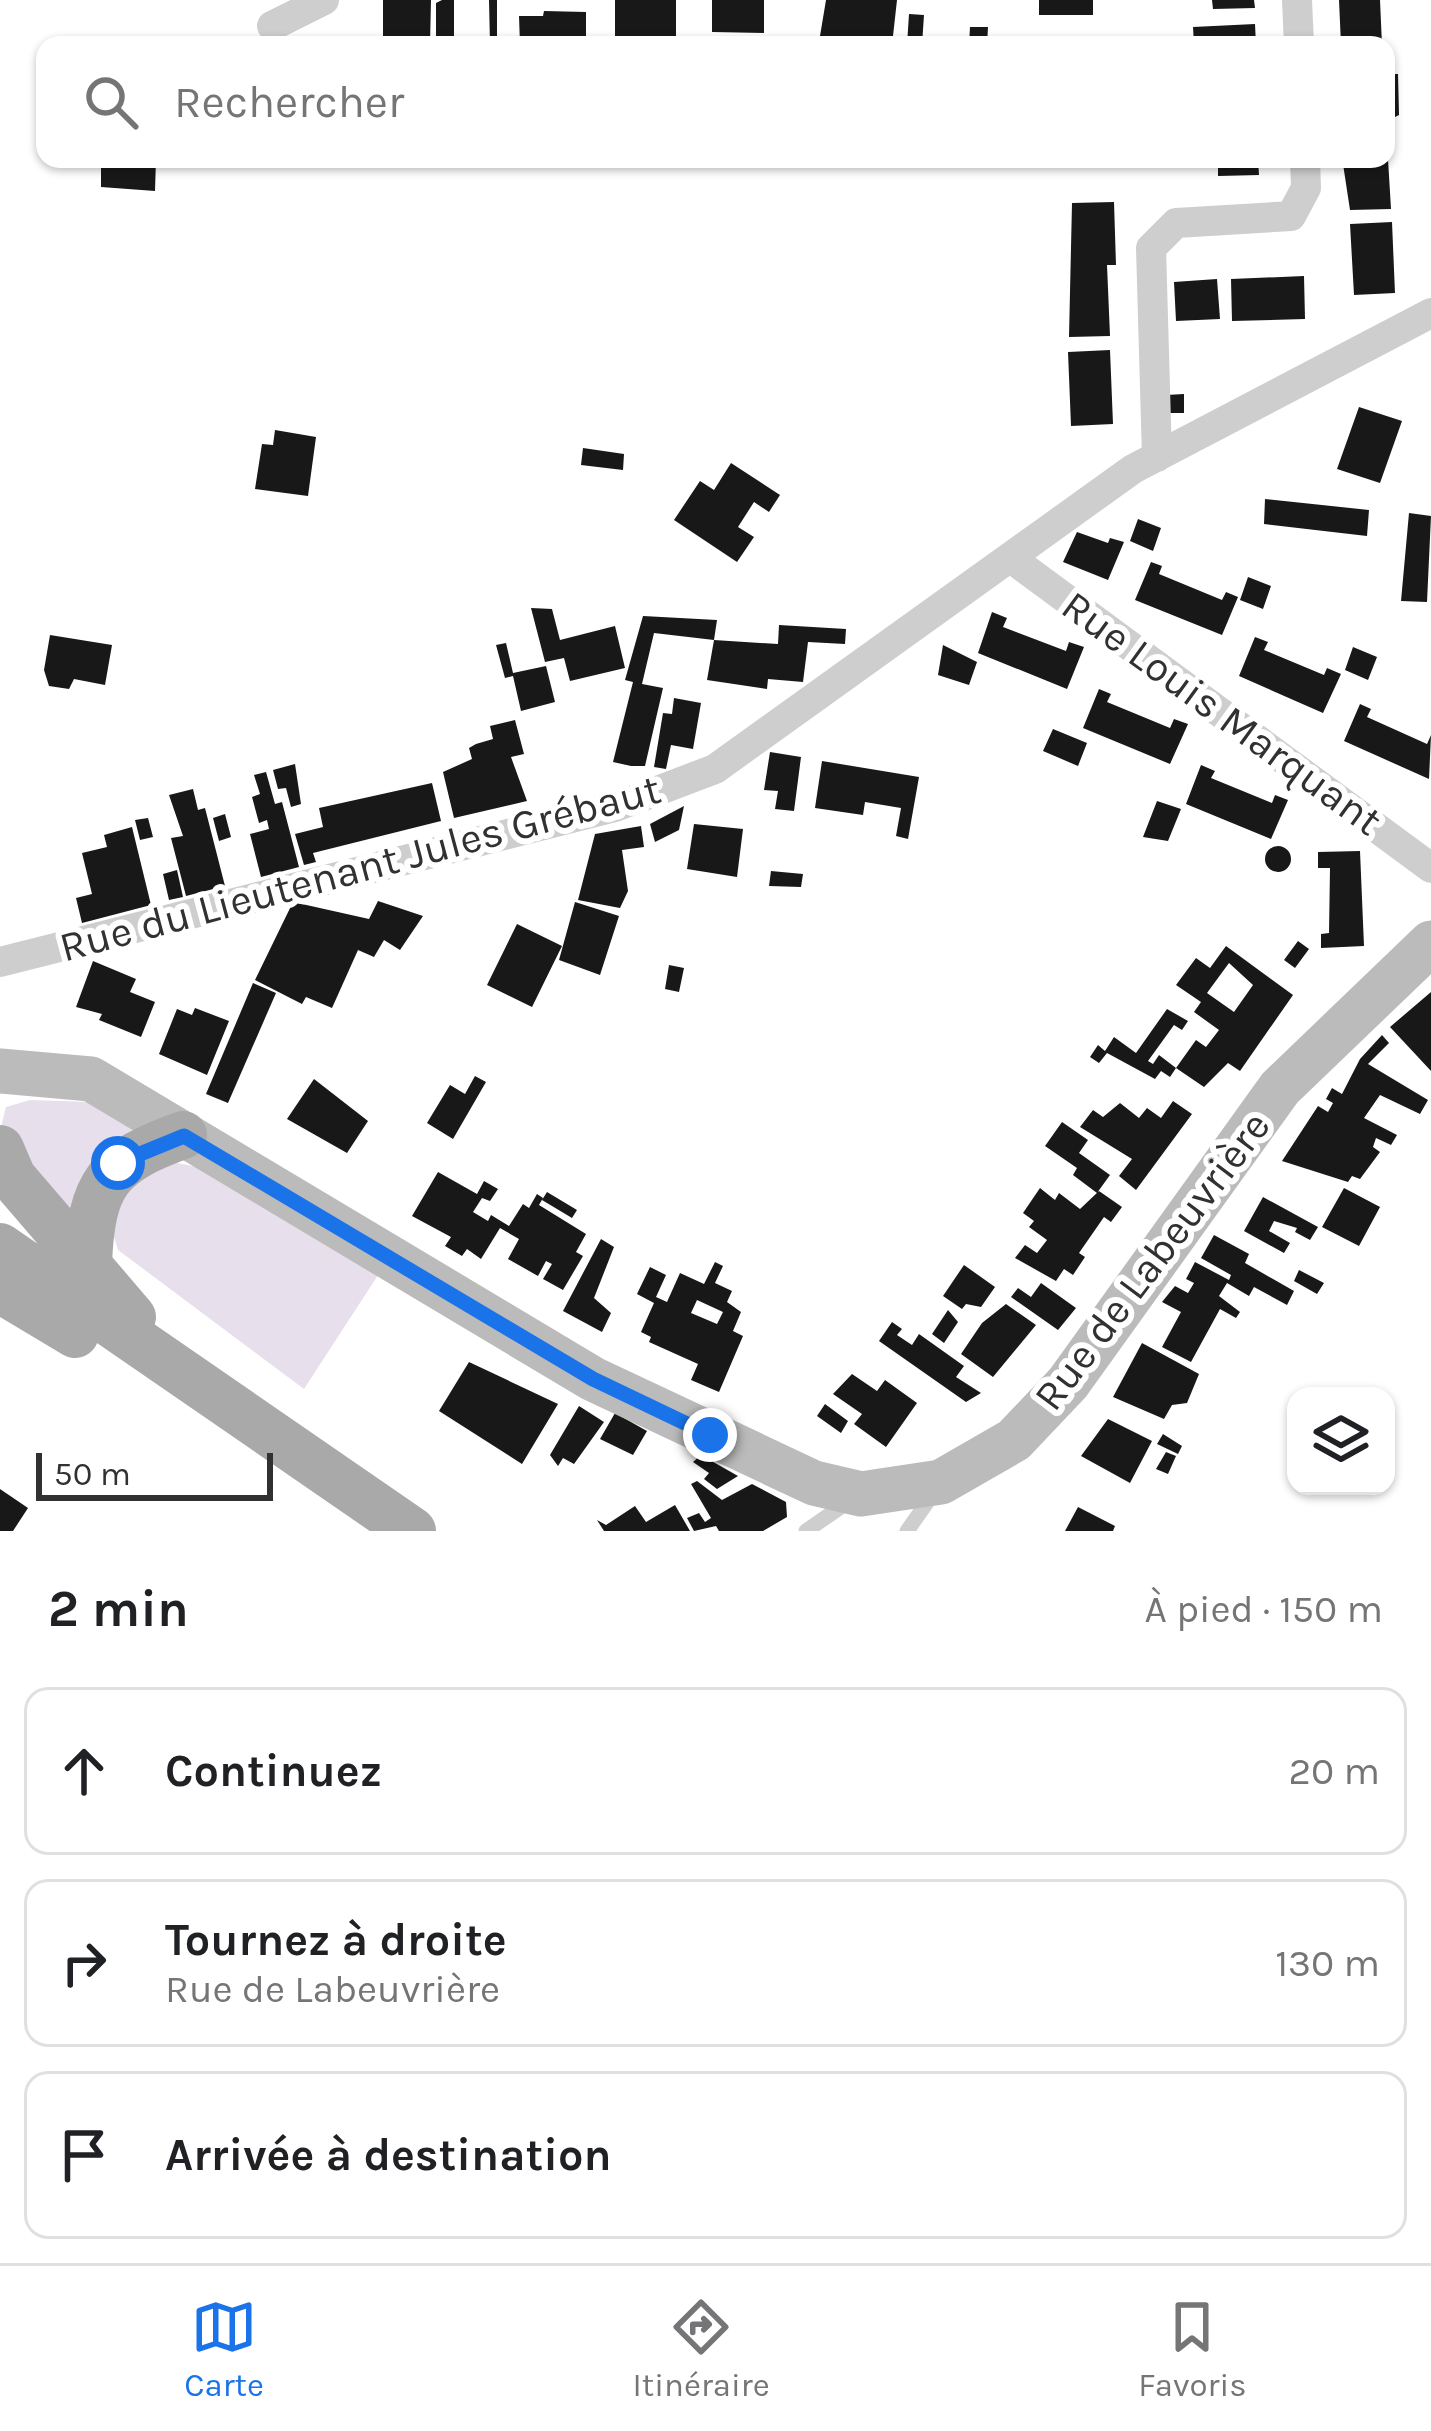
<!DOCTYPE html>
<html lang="fr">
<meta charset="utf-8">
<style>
body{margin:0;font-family:Karla,sans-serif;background:#f2f2f2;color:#202124}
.controls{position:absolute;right:36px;bottom:36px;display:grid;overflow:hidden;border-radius:24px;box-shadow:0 3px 9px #0004}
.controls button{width:108px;height:108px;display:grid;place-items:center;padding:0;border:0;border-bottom:3px solid #e0e0e0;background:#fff;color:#202124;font:60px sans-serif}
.scale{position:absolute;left:36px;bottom:30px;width:237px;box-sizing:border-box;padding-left:12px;border:6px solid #313131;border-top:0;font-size:33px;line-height:42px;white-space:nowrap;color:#313131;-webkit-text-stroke:9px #fff;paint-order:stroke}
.stop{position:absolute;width:36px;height:36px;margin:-27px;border:9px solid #1a73e8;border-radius:50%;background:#fff}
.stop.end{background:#1a73e8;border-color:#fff;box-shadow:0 3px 12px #0008}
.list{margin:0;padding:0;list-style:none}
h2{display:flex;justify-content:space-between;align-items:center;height:156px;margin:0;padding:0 48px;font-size:51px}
h2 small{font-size:39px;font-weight:400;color:#757577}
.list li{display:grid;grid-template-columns:78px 1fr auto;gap:36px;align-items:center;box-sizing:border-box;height:168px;margin:0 24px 24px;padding:0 24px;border:3px solid #e0e0e0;border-radius:24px}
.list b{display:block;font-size:45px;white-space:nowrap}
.list p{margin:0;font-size:39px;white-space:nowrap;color:#757577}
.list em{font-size:39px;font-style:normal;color:#757577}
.icon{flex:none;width:66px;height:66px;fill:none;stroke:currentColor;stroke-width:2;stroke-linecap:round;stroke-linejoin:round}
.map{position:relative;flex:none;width:1431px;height:1531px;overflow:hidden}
.search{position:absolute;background:#fff;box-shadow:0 3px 9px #0004;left:36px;right:36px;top:36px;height:132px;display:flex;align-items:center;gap:30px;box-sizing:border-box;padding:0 42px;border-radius:24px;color:#757577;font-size:45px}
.sheet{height:732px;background:#fff}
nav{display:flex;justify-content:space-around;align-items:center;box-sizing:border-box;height:168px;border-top:3px solid #e0e0e0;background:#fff;font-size:33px;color:#757577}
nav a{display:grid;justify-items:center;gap:6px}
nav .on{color:#1a73e8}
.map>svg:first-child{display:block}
.green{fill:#e8dfed}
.building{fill:#181818;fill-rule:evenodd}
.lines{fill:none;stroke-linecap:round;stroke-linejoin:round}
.lane{stroke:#cecece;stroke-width:15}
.street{stroke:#cecece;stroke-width:30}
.secondary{stroke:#bbb;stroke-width:45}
.primary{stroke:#a9a9a9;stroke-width:48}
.route{stroke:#1a73e8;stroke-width:15}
.labels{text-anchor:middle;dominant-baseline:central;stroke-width:12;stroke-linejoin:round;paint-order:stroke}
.street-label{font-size:42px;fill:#313131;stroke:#fff}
</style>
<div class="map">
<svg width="1431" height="1531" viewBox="0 0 1431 1531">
<rect width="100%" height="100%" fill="#fff"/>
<path class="green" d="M30,1100L90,1102L153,1137L75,1231L0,1131L6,1107Z
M162,1160L208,1169L382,1269L304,1389L118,1250L105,1208Z"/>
<path class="building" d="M383,0H431L430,45H383Z
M442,0H454V36H436V3Z
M489,0H497V45H490Z
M615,0H676V45H615Z
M712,0H764V33L712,32Z
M826,0H897L892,45L820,36Z
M1039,0H1093V15H1039Z
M1212,0H1254L1255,8L1213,9Z
M1339,0H1380L1382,45H1341Z
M544,11L586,12V45H520L519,16H543Z
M909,14L924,15L922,45H907Z
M1255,24L1256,45H1194L1193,27Z
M970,27H988L987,45H969Z
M1386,74H1398L1399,115L1391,119H1386Z
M115,159H156L155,191L101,187V167L115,168Z
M1218,159H1258L1259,175L1218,176Z
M1360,159H1388L1391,209L1350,210L1343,164H1360Z
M1114,202L1116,265H1107L1110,336L1069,337L1072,203Z
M1392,222L1395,293L1354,295L1350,224Z
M1304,276L1305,319L1232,321L1231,279Z
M1217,279L1220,319L1176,321L1174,282Z
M1110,350L1113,424L1071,426L1068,352Z
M1184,394V413H1167L1166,395Z
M1359,407L1402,421L1380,483L1337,469Z
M275,430L316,437L308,496L255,489L262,444L273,445Z
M583,448L624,454L623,470L581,465Z
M731,463L780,495L769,512L754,502L738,527L754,537L737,562L674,520L700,481L714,490Z
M1265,499L1369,510L1367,536L1264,524Z
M1409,513L1431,516L1427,602L1401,601Z
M1138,519L1161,528L1153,551L1130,541Z
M1077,532L1108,543L1110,538L1124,542L1108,580L1063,562Z
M1151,562L1162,566L1159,574L1222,600L1226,592L1238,597L1222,635L1135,600Z
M1248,577L1271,586L1263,609L1240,600Z
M531,608L552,609L560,640L615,626L625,668L570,681L564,658L545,662Z
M992,612L1007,618L1003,627L1066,651L1069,642L1084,647L1067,689L978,653Z
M643,616L717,620L714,640L654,633L642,684L663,688L645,766H631L613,762L633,682L625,680Z
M779,625L846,629L845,644L808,642L803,682L768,679L767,689L707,680L714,640L778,644Z
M50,635L112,645L105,685L74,679L69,689L49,686L44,670Z
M1255,637L1268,642L1264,650L1324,675L1327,668L1341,674L1323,713L1239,676Z
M506,643L513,673L546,666L555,702L521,711L513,676L505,678L496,645Z
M943,645L977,662L969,685L938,675Z
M1353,647L1377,657L1368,680L1345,670Z
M1099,689L1111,694L1107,702L1170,728L1174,719L1188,724L1170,764L1083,728Z
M674,698L701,703L693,749L671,745L666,769L654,767L663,713L672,714Z
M1360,704L1371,709L1367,717L1427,744L1431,735L1429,779L1344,741Z
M515,720L524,754L511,757L527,801L454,818L443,772L472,759L469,748L476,744L493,739L490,726Z
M1053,729L1087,743L1078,766L1043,751Z
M770,752L801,757L794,811L775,809L778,791L764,790Z
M822,761L919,777L908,839L896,836L901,808L865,802L863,815L815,808Z
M295,764L301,804L291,807L286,788L278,789L273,770Z
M1201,765L1215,771L1211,778L1272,803L1275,795L1288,800L1271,839L1186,804Z
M266,772L275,804L282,802L299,867L261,877L250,834L269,829L267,820L259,823L252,797L260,794L254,775Z
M432,783L441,821L313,853L316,862L304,865L295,834L323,827L319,808Z
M193,789L198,810L205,808L225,886L186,896L171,838L183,836L169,795Z
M1157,801L1181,809L1168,841L1143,837Z
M684,806L679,830L655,842L650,824Z
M225,814L231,837L219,841L213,818Z
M148,818L153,837L140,840L135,820Z
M694,824L743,829L737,877L687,869Z
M641,826L644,847L622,850L628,891L620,908L578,900L595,834Z
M132,827L151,905L82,923L76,898L92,894L82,853L107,847L104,835Z
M1265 859a13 13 0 1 1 26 0a13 13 0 1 1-26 0Z
M1360,851L1364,946L1321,948V934L1329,933L1330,868H1318V852Z
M177,870L183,897L169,900L163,874Z
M771,871L803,874L801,887L769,886Z
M378,901L423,916L400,950L384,940L374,957L358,950L332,1008L306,997L302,1004L255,980L293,902L369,919Z
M575,902L619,916L600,975L559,960Z
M517,924L562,946L532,1007L487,985Z
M1298,941L1309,949L1295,968L1284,960Z
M1226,946L1293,995L1240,1071L1228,1063L1204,1087L1176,1068L1170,1077L1161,1071L1155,1079L1107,1053L1099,1063L1090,1057L1098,1045L1105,1051L1114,1037L1136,1053L1167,1009L1188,1021L1182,1030L1174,1025L1148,1061L1153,1064L1159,1055L1176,1068L1196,1040L1206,1047L1219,1030L1194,1012L1201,1002L1176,985L1196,958L1210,968ZM1229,963L1253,985L1234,1012L1207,993Z
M93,961L136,979L130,992L155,1002L141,1037L99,1020L102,1014L76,1007Z
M669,965L684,968L679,992L665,989Z
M253,983L276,993L228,1103L206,1094Z
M1431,992V1071L1390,1027Z
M195,1008L229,1021L207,1075L159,1054L177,1009L192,1015Z
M1382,1035L1389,1043L1368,1064L1428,1100L1420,1114L1380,1095L1364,1118L1397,1135L1391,1145L1376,1138L1373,1147L1380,1152L1360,1179L1352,1176L1348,1182L1282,1161L1318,1106L1328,1112L1333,1103L1326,1099L1332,1088L1342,1094L1360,1059Z
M475,1076L486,1082L453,1139L427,1123L450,1085L465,1094Z
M314,1079L368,1121L347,1153L287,1119Z
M1173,1101L1192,1114L1136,1190L1119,1176L1132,1159L1080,1127L1093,1110L1103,1117L1120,1103L1139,1118L1147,1108L1161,1118Z
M1062,1122L1088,1140L1079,1153L1110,1175L1097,1193L1073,1175L1077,1168L1045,1146Z
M438,1172L477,1194L484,1181L498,1189L490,1201L482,1198L473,1212L488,1221L491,1215L509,1226L523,1204L529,1208L537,1194L543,1198L539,1205L586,1234L576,1252L583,1256L563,1290L543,1279L552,1264L546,1261L538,1276L508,1259L519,1239L500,1228L481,1259L467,1249L462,1256L445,1246L451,1237L412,1216Z
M1040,1188L1055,1200L1059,1193L1080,1209L1099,1191L1122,1207L1111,1222L1104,1217L1079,1253L1085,1257L1073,1275L1064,1269L1056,1281L1015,1258L1025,1245L1037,1253L1047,1240L1029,1227L1034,1221L1023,1213Z
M1344,1188L1380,1207L1359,1246L1322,1227Z
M547,1192L577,1210L572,1218L542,1200Z
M1263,1197L1318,1227L1310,1240L1295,1232L1297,1228L1274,1221L1269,1231L1290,1243L1284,1253L1244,1231Z
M1214,1235L1249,1254L1245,1263L1294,1291L1287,1305L1254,1287L1249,1296L1227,1283L1219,1296L1240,1312L1236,1318L1220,1309L1191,1362L1162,1347L1181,1312L1162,1302L1175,1286L1188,1293L1194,1283L1186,1279L1195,1262L1229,1280L1231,1275L1201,1258Z
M601,1239L614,1247L594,1298L611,1313L602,1332L563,1311Z
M715,1262L723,1266L715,1283L732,1291L727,1302L741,1312L733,1331L743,1336L719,1392L691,1380L698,1364L649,1342L651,1337L641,1332L654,1303L637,1294L650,1267L666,1275L656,1297L667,1302L680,1273L704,1284ZM697,1300L723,1312L717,1324L691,1313Z
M964,1265L995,1287L981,1307L966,1304L962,1309L943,1296Z
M1299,1270L1324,1283L1317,1294L1294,1281Z
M1041,1283L1076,1308L1058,1330L1011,1297L1018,1288L1031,1297Z
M1006,1304L1036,1325L993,1377L961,1354L982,1323Z
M948,1310L958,1322L944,1343L932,1334Z
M892,1322L902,1329L897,1335L912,1345L919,1334L964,1366L956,1377L981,1393L966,1402L879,1341Z
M1142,1343L1199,1374L1187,1403L1172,1405L1164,1419L1113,1397Z
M469,1362L558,1404L522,1464L439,1411Z
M852,1374L877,1391L885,1380L917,1403L886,1447L854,1424L862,1414L833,1394Z
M825,1404L848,1421L841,1433L817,1416Z
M579,1406L604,1422L574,1464L563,1458L558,1466L550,1455Z
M615,1413L647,1431L633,1455L600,1439Z
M1108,1419L1152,1441L1130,1483L1081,1456Z
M1163,1434L1182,1446L1178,1454L1157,1444Z
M1166,1452L1176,1456L1168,1474L1156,1469Z
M701,1455L738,1476L717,1489L704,1479L709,1473L693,1462Z
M697,1481L722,1500L752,1484L786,1502L787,1517L763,1531H719L716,1526L694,1531L687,1518L699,1513L705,1522L711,1518L691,1484Z
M0,1489L28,1508L13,1531H0Z
M675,1505L690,1531H604L597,1520L606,1525L635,1506L646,1522Z
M1078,1507L1115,1526L1113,1531H1065Z"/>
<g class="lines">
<path class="lane" d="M806,1531L848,1502
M907,1531L933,1494"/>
<path class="street" d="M1297,0L1299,45
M272,26L324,0
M1157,457L1151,248L1176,223L1291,216L1306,188L1305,159
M1012,559L1431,868
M0,962L615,807L715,769L1133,469L1431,313"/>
<path class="secondary" d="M0,1071L91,1079L593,1379L814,1483L861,1494L941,1482L1014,1440L1068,1383L1280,1088L1431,943"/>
<path class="primary" d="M0,1149L12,1177L132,1317
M0,1247L412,1531
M88,1264C91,1183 108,1162 183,1135
M0,1289L75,1334"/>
</g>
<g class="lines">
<path class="route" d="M118,1163L184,1136L593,1379L710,1435"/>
</g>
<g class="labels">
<g class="street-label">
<text transform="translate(1222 713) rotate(36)">Rue Louis Marquant</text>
<text transform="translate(360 868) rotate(-15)">Rue du Lieutenant Jules Grébaut</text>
<text transform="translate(1152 1261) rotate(-53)">Rue de Labeuvrière</text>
</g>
</g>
</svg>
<div class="controls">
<button><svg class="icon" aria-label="layers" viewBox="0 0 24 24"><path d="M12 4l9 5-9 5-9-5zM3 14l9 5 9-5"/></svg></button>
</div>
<div class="scale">50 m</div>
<div class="stop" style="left:118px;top:1163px"></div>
<div class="stop end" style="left:710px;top:1435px"></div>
<div class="search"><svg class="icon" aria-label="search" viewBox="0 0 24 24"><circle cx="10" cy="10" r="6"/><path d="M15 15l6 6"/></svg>Rechercher</div>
</div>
<section class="sheet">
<h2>2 min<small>À pied · 150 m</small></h2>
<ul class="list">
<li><svg class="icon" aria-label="ahead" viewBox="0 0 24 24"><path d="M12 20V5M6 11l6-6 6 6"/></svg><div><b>Continuez</b></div><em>20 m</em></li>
<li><svg class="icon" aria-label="right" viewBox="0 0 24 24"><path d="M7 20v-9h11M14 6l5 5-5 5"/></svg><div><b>Tournez à droite</b><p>Rue de Labeuvrière</p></div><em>130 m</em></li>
<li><svg class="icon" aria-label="arrive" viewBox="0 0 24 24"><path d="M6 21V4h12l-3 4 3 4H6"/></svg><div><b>Arrivée à destination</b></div></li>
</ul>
</section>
<nav>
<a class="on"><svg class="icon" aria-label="map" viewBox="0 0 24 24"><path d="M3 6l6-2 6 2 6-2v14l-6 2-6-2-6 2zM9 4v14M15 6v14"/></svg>Carte</a>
<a><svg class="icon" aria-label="directions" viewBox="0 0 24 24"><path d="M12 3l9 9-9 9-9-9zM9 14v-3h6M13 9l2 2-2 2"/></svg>Itinéraire</a>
<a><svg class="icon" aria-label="saved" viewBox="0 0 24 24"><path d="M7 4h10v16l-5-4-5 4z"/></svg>Favoris</a>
</nav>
